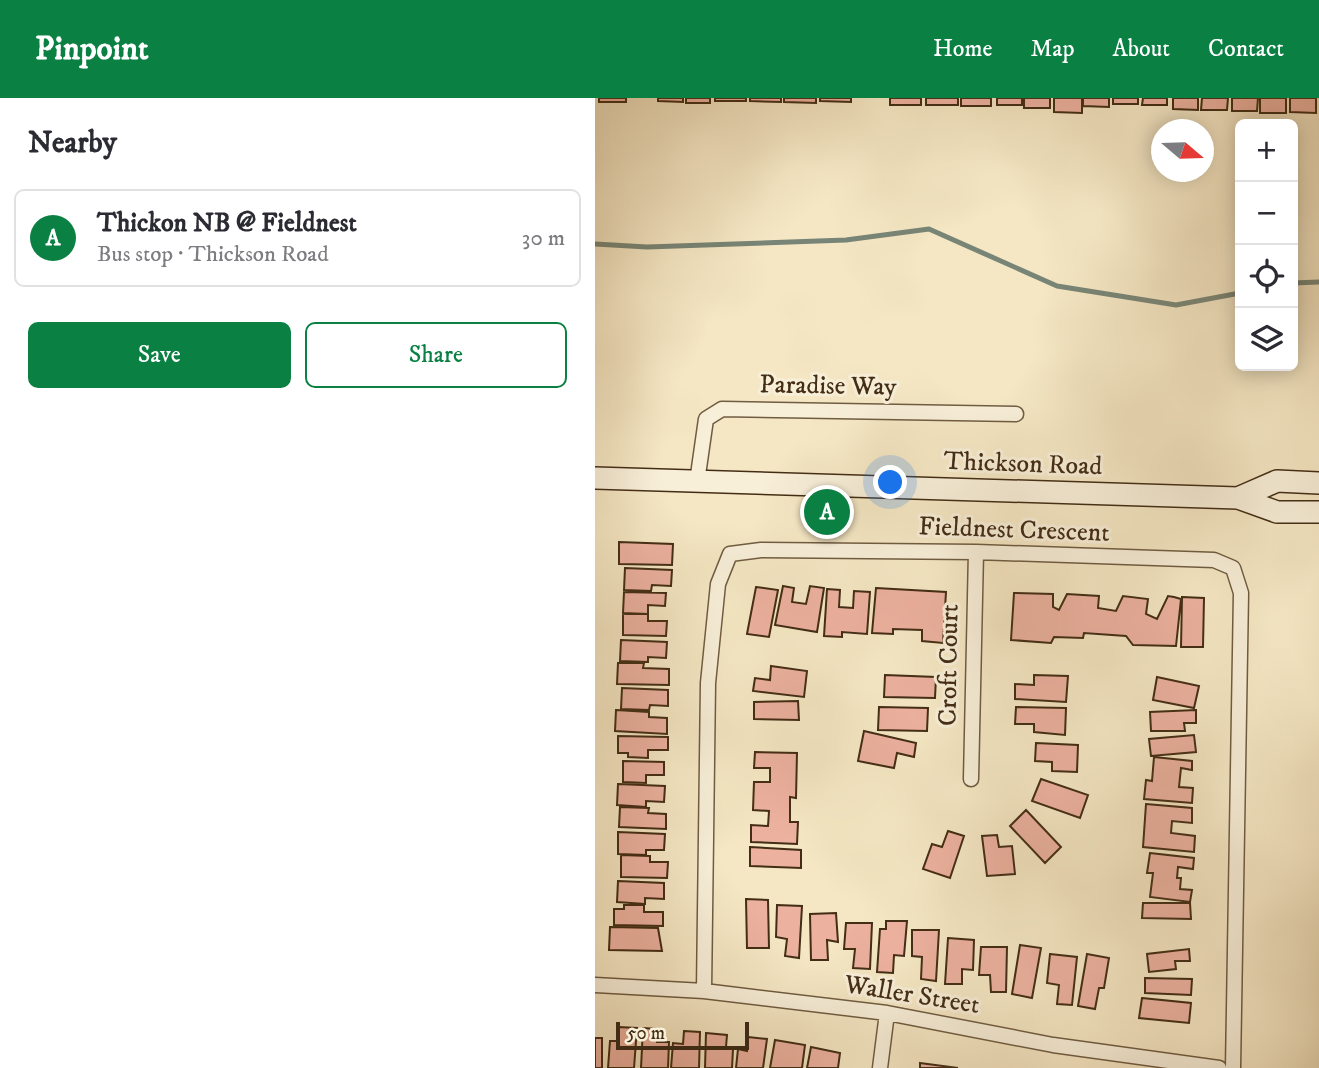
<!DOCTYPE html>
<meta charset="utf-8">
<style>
body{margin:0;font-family:"IM FELL DW Pica",serif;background:#f2f2f3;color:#2b2b33}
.controls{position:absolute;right:21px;top:21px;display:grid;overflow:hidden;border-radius:10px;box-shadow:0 4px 18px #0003}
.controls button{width:63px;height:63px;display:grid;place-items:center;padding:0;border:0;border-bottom:2px solid #e1e1e2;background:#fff;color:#2b2b33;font:35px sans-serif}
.compass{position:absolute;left:556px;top:21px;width:63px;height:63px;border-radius:50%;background:#fff;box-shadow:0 4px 18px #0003;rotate:109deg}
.scale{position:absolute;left:21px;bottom:18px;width:133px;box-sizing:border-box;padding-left:7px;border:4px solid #432d15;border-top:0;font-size:19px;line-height:24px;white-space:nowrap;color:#432d15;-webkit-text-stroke:5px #f8efd9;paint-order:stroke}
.you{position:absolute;left:296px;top:385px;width:24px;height:24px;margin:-18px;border:5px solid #fff;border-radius:50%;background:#1a73e8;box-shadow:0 0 0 10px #1a73e833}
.badge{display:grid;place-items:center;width:46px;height:46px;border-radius:50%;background:#0b8043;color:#fff;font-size:23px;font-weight:700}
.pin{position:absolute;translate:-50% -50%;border:4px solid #fff;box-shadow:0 2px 7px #0006}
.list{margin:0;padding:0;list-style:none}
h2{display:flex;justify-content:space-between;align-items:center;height:91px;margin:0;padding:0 28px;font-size:30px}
h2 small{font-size:23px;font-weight:400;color:#7c7c81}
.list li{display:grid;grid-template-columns:46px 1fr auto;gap:21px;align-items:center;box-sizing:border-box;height:98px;margin:0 14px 14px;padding:0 14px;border:2px solid #e1e1e2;border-radius:10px}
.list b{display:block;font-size:26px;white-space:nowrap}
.list p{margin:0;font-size:23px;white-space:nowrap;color:#7c7c81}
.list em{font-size:23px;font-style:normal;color:#7c7c81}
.actions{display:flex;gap:14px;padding:21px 28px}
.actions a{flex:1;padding:16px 0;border:2px solid #0b8043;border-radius:10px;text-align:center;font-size:24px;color:#0b8043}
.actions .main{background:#0b8043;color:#fff}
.icon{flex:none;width:38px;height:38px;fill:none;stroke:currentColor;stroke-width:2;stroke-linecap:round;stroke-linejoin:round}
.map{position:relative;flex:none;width:724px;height:970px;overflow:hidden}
header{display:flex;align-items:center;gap:42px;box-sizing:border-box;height:98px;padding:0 35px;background:#0b8043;color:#fff}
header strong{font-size:33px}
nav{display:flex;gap:38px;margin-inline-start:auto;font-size:24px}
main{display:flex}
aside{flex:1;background:#fff}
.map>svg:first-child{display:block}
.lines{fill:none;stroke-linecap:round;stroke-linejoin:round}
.stream{stroke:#788576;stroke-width:5}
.building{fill:#ecb19f;stroke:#432d15;stroke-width:2}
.minor-casing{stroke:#705c41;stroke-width:17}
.secondary-casing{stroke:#432d15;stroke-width:24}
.minor{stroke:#f8efd9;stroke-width:14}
.secondary{stroke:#f8efd9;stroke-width:21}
.labels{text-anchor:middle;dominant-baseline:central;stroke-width:6;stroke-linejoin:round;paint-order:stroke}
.street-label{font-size:26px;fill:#432d15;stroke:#f8efd9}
</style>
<header>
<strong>Pinpoint</strong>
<nav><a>Home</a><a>Map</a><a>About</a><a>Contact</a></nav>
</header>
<main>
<aside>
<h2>Nearby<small></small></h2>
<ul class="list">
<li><span class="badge">A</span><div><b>Thickon NB @ Fieldnest</b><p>Bus stop · Thickson Road</p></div><em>30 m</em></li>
</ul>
<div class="actions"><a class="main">Save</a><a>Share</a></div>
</aside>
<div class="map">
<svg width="724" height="970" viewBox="0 0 724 970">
<rect width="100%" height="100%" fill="#f5e7c4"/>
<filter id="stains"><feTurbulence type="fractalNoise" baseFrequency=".00286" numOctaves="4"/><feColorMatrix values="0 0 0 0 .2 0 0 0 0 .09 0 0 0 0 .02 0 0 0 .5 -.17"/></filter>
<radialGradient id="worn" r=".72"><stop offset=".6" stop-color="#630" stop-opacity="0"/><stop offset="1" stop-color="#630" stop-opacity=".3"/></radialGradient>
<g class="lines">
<path class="stream" d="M0,146L52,149L251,142L334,131L462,188L581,207L645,195
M698,185L724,184"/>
</g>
<path class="building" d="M4,0H31V4H4Z
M63,0H88V4L63,3Z
M91,0H115V5H91Z
M120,0H151V3H120Z
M155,0H186V4L155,3Z
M189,0H221V5L189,4Z
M225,0H256V4L225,3Z
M295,0H326V7H295Z
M331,0H363V7H331Z
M366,0H396V8H366Z
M402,0H427V7H402Z
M429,0H455V10H429Z
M459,0H487V15L459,14Z
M488,0H514V9L488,8Z
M518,0H543V6H518Z
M548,0H572V7H547Z
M578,0H603V12L578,11Z
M607,0H633L632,12H606Z
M637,0H663L662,13H637Z
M665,0H691V15H665Z
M695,0H721V15L695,14Z
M24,444L78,446L77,467L24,466Z
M30,470L77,472L76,488L57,487L56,493L29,492Z
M188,488L199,490L197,504L211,506L215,488L229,490L222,534L180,527Z
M161,489L183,492L174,539L152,536Z
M281,490L351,494L348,545L327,543V532L298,531V536L277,535Z
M232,491L245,492L244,509L258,510L259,493L275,494L272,536L247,534V539L229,538Z
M29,494L71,495L70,508L53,507V516L28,515Z
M419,495L458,496V509L464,512L472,496L504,498L503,510L521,513L528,498L553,501L551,516L562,521L573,498L579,499L586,501L581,548L538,547L531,538L489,535L488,540L459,539L456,545L416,542Z
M587,499L609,500L608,549H586Z
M28,516H53V523H72L71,538L28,537Z
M26,542L72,544L71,560L53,559V564L25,563Z
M23,565H49L48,570L74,571V587L22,586Z
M176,568L212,573L209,599L158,593L160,580L175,582Z
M290,577L341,579L340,600L289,599Z
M439,577L473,578L471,604L420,601V586L439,587Z
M562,579L604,588L599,610L558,602Z
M27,590L73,592V608L55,607L54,612L26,611Z
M203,603L204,622L159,621V604Z
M284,609L333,610L332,633L283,632Z
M421,609L471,610L470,637L439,634V626H420Z
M21,612L54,614V619L72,620V636L20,633Z
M601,612V625H589L590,633H556L555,614Z
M269,633L321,645L319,659L302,655L299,670L263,663Z
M599,637L601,654L556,658L554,641Z
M23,638L73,639V652H53V660L33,659V655H23Z
M441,645L483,647L482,674L457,673V664L440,663Z
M160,654L202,655L201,700L195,699V724H203L202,746L156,744V727L173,728L174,713L158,712L159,684H175V670H159Z
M559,659L597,663V672L586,670L584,689L598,690L597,705L549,701L551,682L557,683Z
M28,663L69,664V677H51V685L28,684Z
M446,681L493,697L485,720L437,703Z
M23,686L70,688L69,704L51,703V709L22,707Z
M551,706L597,710V725L577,723L576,735L600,738L599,754L548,749Z
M25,709L54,710L53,715L71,716V731L24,729Z
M431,712L466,749L450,765L415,728Z
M353,733L369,738L355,780L328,771L337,746L347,749Z
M23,734L70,736L69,752H51V757L23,756Z
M402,737L404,749L417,748L420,776L392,778L387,738Z
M155,749L206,752V770L155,768Z
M555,755L599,760L598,771L583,769L582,780H586L585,791L597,792L595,804L555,799L558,775H552Z
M26,757L55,758V764H73L72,780L26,779Z
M23,783L69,785V801L50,800V806L22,804Z
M151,801L173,802L174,850H152Z
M548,805H595L596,821L547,820Z
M29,807H49V814H68V828L19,827V811H29Z
M182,807L207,808L204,860L190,858L192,841L181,839Z
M241,815L243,844L232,842L233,862H216L215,816Z
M291,823H312L309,858L299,857L298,875L282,874L285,831H291Z
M251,825H277L275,871L258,870L260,851H249Z
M15,829L63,830L67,853L14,852Z
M317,832H344L341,883L326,881L327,859L317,858Z
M353,840L379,842L378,872L367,871V886H350Z
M425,847L446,850L437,900L417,896Z
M386,849H412L411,894H396L395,877H384Z
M594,851L595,863H580L581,871L554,874L552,856Z
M455,856L482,859L477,907L462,906L464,887L452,885Z
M492,856L514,860L509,890H504L500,911L483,908Z
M550,880L597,881L596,897L550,895Z
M547,900L596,905L594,925L544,920Z
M23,929L42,930L39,970H13L15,943H22Z
M48,930L62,931V944H74L73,970H46Z
M89,933L105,934L104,970H76L78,945L88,946Z
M111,935L132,937L131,949L138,951L137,970H110Z
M153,939L172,941L168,970H141L143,951L152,953Z
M0,940H7V970H0Z
M180,942L210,947L207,970H175Z
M216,949L245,955L243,970H212Z
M325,965L363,970H325Z"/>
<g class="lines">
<g class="minor-casing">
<path id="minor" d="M102,384L111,321L127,311L421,316
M376,681L381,454
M0,887L109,893L292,915L458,947L624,970
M109,893L113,585L123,486L135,456L166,452L381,454L619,462L638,470L646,495L638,970
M285,970L292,915"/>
</g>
<g class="secondary-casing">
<path id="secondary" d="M0,380L643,400L682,414H724
M643,400L682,383L724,385"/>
</g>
<use href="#minor" class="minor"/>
<use href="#secondary" class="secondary"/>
</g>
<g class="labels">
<g class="street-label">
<text transform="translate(233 288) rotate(1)">Paradise Way</text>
<text transform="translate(428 366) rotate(2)">Thickson Road</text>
<text transform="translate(419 432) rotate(2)">Fieldnest Crescent</text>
<text transform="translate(354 567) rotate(-89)">Croft Court</text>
<text transform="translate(317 897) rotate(9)">Waller Street</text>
</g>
</g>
<rect width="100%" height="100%" filter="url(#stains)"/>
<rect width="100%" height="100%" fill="url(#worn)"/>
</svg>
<div class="controls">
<button>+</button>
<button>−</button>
<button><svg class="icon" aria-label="locate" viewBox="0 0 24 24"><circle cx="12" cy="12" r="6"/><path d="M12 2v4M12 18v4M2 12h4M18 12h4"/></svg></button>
<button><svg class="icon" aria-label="layers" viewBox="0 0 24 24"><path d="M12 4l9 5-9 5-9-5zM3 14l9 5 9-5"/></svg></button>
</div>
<svg class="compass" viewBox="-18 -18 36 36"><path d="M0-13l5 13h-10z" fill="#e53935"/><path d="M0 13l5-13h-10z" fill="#7c7c81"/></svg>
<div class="scale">50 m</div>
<div class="you"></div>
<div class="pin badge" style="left:232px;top:414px">A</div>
</div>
</main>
